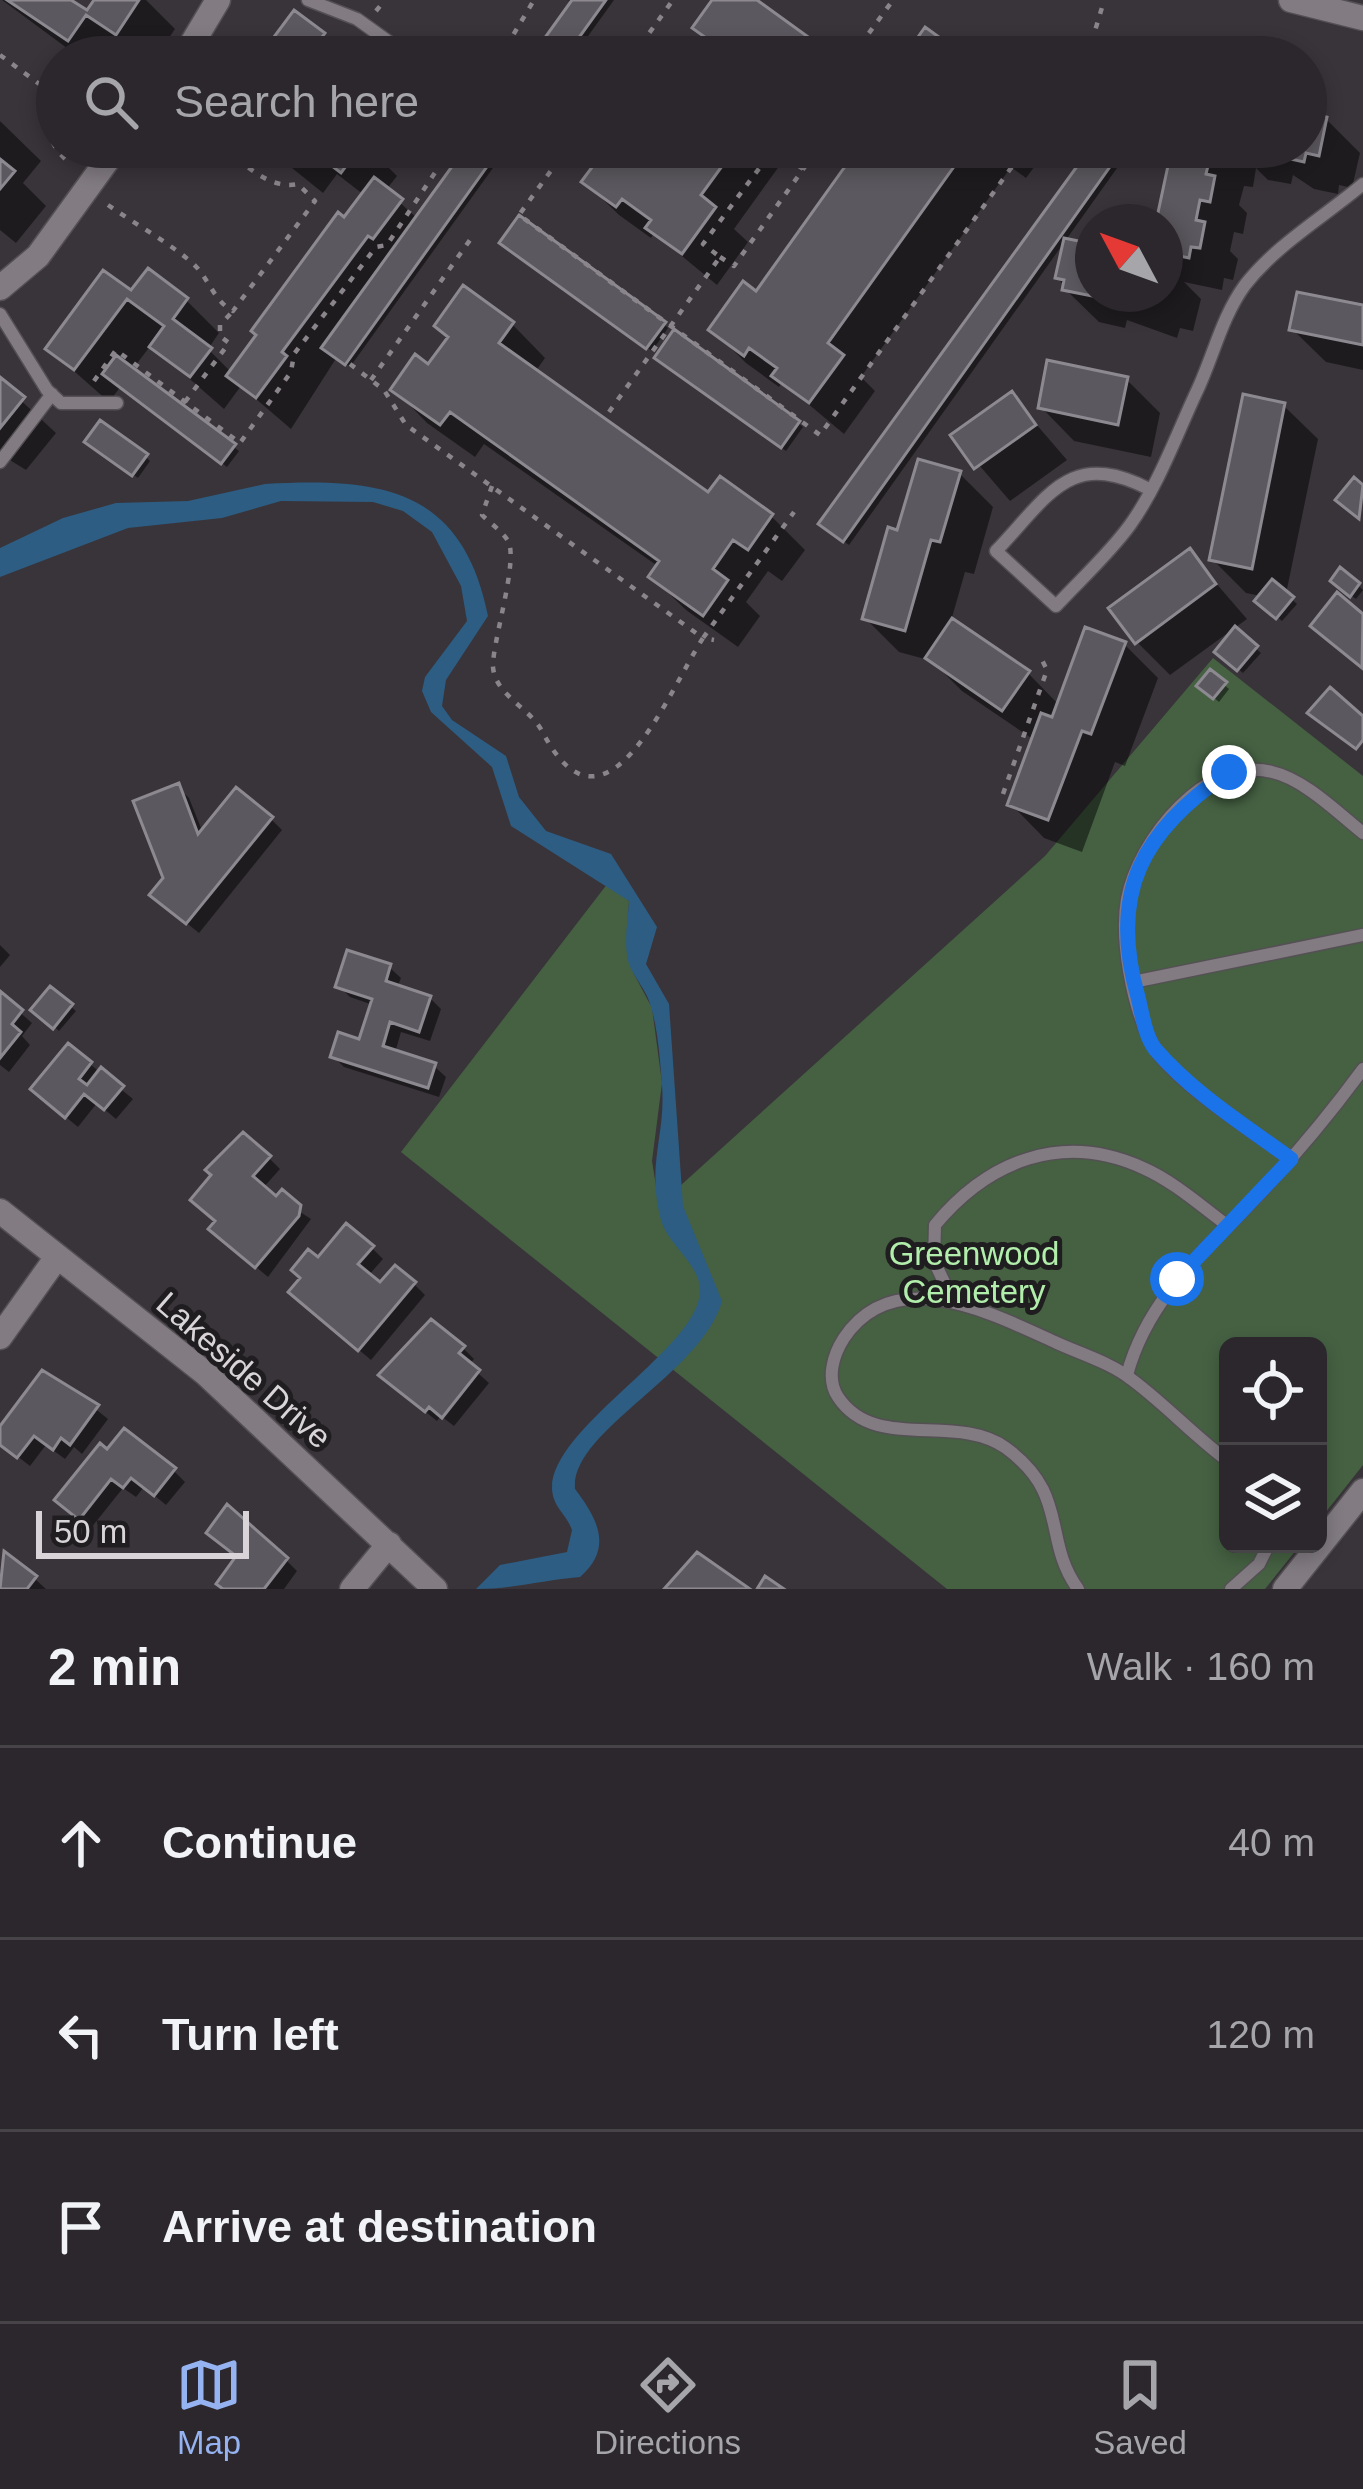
<!DOCTYPE html>
<meta charset="utf-8">
<style>
body{margin:0;font-family:Helvetica,sans-serif;background:#373338;color:#f1f3f6}
.controls{position:absolute;right:36px;bottom:36px;display:grid;overflow:hidden;border-radius:18px;box-shadow:0 6px 18px #0003}
.controls button{width:108px;height:108px;display:grid;place-items:center;padding:0;border:0;border-bottom:3px solid #474448;background:#2b272c;color:#f1f3f6;font:60px sans-serif}
.compass{position:absolute;left:1075px;top:204px;width:108px;height:108px;border-radius:50%;background:#2b272c;box-shadow:0 6px 18px #0003;rotate:311deg}
.scale{position:absolute;left:36px;bottom:30px;width:213px;box-sizing:border-box;padding-left:12px;border:6px solid #d8d4d8;border-top:0;font-size:33px;line-height:42px;white-space:nowrap;color:#d8d4d8;-webkit-text-stroke:9px #1f1d1f;paint-order:stroke}
.stop{position:absolute;width:36px;height:36px;margin:-27px;border:9px solid #1a73e8;border-radius:50%;background:#fff}
.stop.end{background:#1a73e8;border-color:#fff;box-shadow:0 3px 12px #0008}
.list{margin:0;padding:0;list-style:none}
h2{display:flex;justify-content:space-between;align-items:center;height:156px;margin:0;padding:0 48px;font-size:51px}
h2 small{font-size:39px;font-weight:400;color:#a6a5a9}
.list li{display:grid;grid-template-columns:78px 1fr auto;gap:36px;align-items:center;box-sizing:border-box;height:192px;padding:0 48px;border-top:3px solid #474448}
.list b{display:block;font-size:45px;white-space:nowrap}
.list em{font-size:39px;font-style:normal;color:#a6a5a9}
.icon{flex:none;width:66px;height:66px;fill:none;stroke:currentColor;stroke-width:2;stroke-linecap:round;stroke-linejoin:round}
.map{position:relative;flex:none;width:1363px;height:1589px;overflow:hidden}
.search{position:absolute;background:#2b272c;box-shadow:0 6px 18px #0003;left:36px;right:36px;top:36px;height:132px;display:flex;align-items:center;gap:30px;box-sizing:border-box;padding:0 42px;border-radius:66px;color:#a6a5a9;font-size:45px}
.sheet{height:732px;background:#2b272c}
nav{display:flex;justify-content:space-around;align-items:center;box-sizing:border-box;height:168px;border-top:3px solid #474448;background:#2b272c;font-size:33px;color:#a6a5a9}
nav a{display:grid;justify-items:center;gap:6px}
nav .on{color:#95b2f1}
.map>svg:first-child{display:block}
.green{fill:#456142}
.water{fill:#2d5d82}
.shadow{fill:#0007}
.building{fill:#5c585f;stroke:#8d8990;stroke-width:3}
.lines{fill:none;stroke-linecap:round;stroke-linejoin:round}
.service-casing{stroke:#545054;stroke-width:15}
.minor-casing{stroke:#545054;stroke-width:27}
.tertiary-casing{stroke:#545054;stroke-width:27}
.path{stroke:#89858a;stroke-width:4.5;stroke-dasharray:6 9;stroke-linecap:butt}
.service{stroke:#827c82;stroke-width:12}
.minor{stroke:#827c82;stroke-width:24}
.tertiary{stroke:#827c82;stroke-width:24}
.route{stroke:#1a73e8;stroke-width:15}
.labels{text-anchor:middle;dominant-baseline:central;stroke-width:10;stroke-linejoin:round;paint-order:stroke}
.park-label{font-size:33px;fill:#b2eeab;stroke:#1f1d1f}
.street-label{font-size:33px;fill:#d8d4d8;stroke:#1f1d1f}
</style>
<div class="map">
<svg width="1363" height="1589" viewBox="0 0 1363 1589">
<rect width="100%" height="100%" fill="#39343a"/>
<path class="green" d="M1213,658L1363,776V1465L1318,1522V1346H1228V1544H1301L1265,1589H947L401,1152L608,883L629,901L627,939L634,974L652,1008L662,1083L652,1161L659,1205L1045,856Z"/>
<path class="water" d="M265,484C378,478 462,486 488,616L446,680L442,706L452,720L506,756L519,797L546,831L611,854L657,927L646,964L669,1004L683,1206L722,1301C702,1374 570,1431 575,1489C597,1518 614,1548 580,1577C544,1580 513,1589 476,1589L500,1565L567,1552L572,1530C568,1518 557,1509 554,1499C533,1440 686,1358 699,1299C707,1268 669,1248 661,1220C646,1163 666,1137 662,1085C660,1059 658,1028 650,1004C646,989 634,978 629,964C623,943 628,921 629,901L511,826L492,767L431,712L422,691L425,677L467,621L461,586L432,532L403,511L373,502L281,501L222,518L128,528L0,577V548L63,518L116,503L188,501Z"/>
<path class="shadow" d="M2,0H66L88,15L97,0H146L175,29L156,57H137L121,46L113,57H79Z
M567,0H614L573,57H535L575,2Z
M323,35L345,57H262Z
M1306,115L1326,119L1360,153L1352,188L1339,185L1338,194L1314,189L1293,175L1291,184L1268,180L1256,168L1253,187L1244,186L1239,205L1247,213L1243,234L1234,232L1230,251L1238,259L1233,280L1224,278L1222,290L1184,282L1201,299L1193,331L1180,328L1177,338L1127,320L1125,328L1099,322L1065,289L1058,277L1067,241L1093,248V294H1165V265L1170,266L1165,261V222H1159L1175,147H1306Z
M0,121L41,161L23,183L46,206L16,243L0,230Z
M266,147H368L397,176L386,190L418,219L470,147H508L350,367L337,357L291,429L241,386L224,409L151,345L132,370L239,451L227,467L121,386L109,402L49,349L132,295L186,300L219,333L208,349L232,373L364,195L337,174L323,193Z
M610,147H793L734,229L748,242L717,285L654,233L651,238L619,215L585,182Z
M862,147H1049L1026,178L1011,167L861,377L875,391L844,434L782,382L779,387L746,363L712,329L757,295Z
M1094,147H1132L849,545L826,529Z
M508,247L664,324L668,328L652,351Z
M1363,309V370L1326,362L1292,329Z
M512,324L545,358L535,372L709,496L771,516L805,550L782,581L768,571L746,602L760,616L738,647L686,610L652,577L659,567L484,444L475,457L427,423L394,389Z
M662,362L798,423L803,427L786,451Z
M1126,379L1160,413L1151,457L1074,441L1041,407Z
M0,381L56,433L26,470L0,454Z
M1011,395L1067,460L1010,501L954,436Z
M1284,406L1318,439L1286,594L1297,604L1282,621L1258,601L1261,596L1246,593L1213,560Z
M93,446L146,457L150,461L138,478Z
M959,473L993,507L974,574L965,572L951,621L1028,673L1059,705L1124,644L1158,678L1125,766L1115,762L1082,852L1044,838L1011,804L1034,740L962,691L932,661L899,652L865,618L899,533Z
M1189,552L1247,619L1170,675L1137,642Z
M1358,585L1363,590L1356,599L1338,586Z
M1236,631L1261,653L1243,673L1218,652Z
M1211,673L1229,689L1219,702L1200,686Z
M178,787L189,798L203,833L271,819L282,830L199,933L164,905Z
M0,945L10,955L0,967Z
M389,967L401,978L397,988L430,998L441,1009L430,1041L401,1032L395,1053L434,1066L446,1077L439,1097L344,1067L333,1056L360,1043L373,1005L350,997L339,986Z
M51,990L76,1011L59,1031L35,1010Z
M0,995L32,1023L22,1036L30,1045L9,1072L0,1065Z
M69,1047L133,1099L116,1119L97,1103L78,1127L45,1100Z
M228,1148L269,1158L280,1169L263,1188L311,1219L268,1277L224,1240L219,1222L194,1199Z
M372,1248L383,1259L368,1276L381,1286L414,1284L425,1295L371,1360L303,1303V1278L318,1261Z
M463,1348L474,1359L469,1365L489,1383L454,1426L441,1416L437,1421L393,1386Z
M57,1378L108,1419L82,1454L74,1447L65,1459L46,1445L30,1466L0,1443V1431Z
M108,1453L174,1471L185,1482L166,1505L144,1487L136,1497L123,1488L91,1528L69,1510Z
M5,1555L35,1579L46,1589H0Z
M286,1560L297,1571L284,1589H225Z"/>
<path class="building" d="M7,0H71L87,10L94,0H139L116,35L86,15L68,41Z
M572,0H606L565,57H531Z
M712,0H757L829,52L825,57H696L709,40L692,28Z
M294,10L325,33L307,57H259Z
M925,27L961,53L959,57H904Z
M1306,112L1327,117L1319,156L1306,153L1304,162L1277,156V147H1306Z
M268,147H299L288,162Z
M307,147H360L341,173Z
M466,147H501L345,365L321,348Z
M607,147H736L701,195L716,207L682,254L645,228L651,220L622,199L616,207L581,182Z
M859,147H968L828,343L844,355L809,403L771,376L777,368L749,348L744,356L708,330L743,281L756,291Z
M1091,147H1124L843,542L818,524Z
M1172,147H1221L1220,155L1211,154L1206,174L1215,176L1210,202L1200,200L1196,220L1205,222L1200,248L1191,247L1189,258L1165,253V222H1156Z
M0,159L15,171L0,189Z
M374,177L403,199L373,239L368,236L282,352L287,356L256,398L226,376L256,335L251,331L338,212L344,217Z
M519,215L666,322L646,349L499,243Z
M1064,238L1093,244L1092,296L1062,290L1064,280L1055,278Z
M148,268L188,298L173,319L212,348L190,377L149,347L164,326L127,299L74,370L45,349L103,270L131,290Z
M463,285L514,322L499,343L708,492L720,476L773,514L748,550L733,540L713,569L728,580L703,616L648,577L659,561L450,412L440,425L390,390L415,354L428,364L448,337L434,326Z
M1297,292L1363,305V345L1289,330Z
M1119,294H1161L1160,299L1146,296L1144,307L1117,300Z
M674,329L800,421L781,448L654,358Z
M116,355L236,444L221,464L102,374Z
M1047,360L1128,377L1118,425L1038,408Z
M0,377L25,397L0,428Z
M1012,391L1036,425L974,469L950,435Z
M1243,394L1285,403L1252,569L1209,560Z
M100,420L148,454L132,476L84,442Z
M918,459L961,471L940,542L931,540L905,631L862,619L888,527L897,530Z
M1354,477L1363,485L1359,519L1335,500Z
M1190,548L1216,584L1135,644L1108,608Z
M1340,567L1360,583L1350,597L1330,581Z
M1272,579L1294,597L1276,619L1254,601Z
M1337,592L1363,614L1362,668L1310,626Z
M952,618L1030,671L1002,711L925,658Z
M1235,626L1258,646L1237,671L1214,652Z
M1085,627L1126,642L1091,734L1082,731L1048,820L1007,805L1041,713L1052,717Z
M1210,669L1227,682L1213,699L1196,686Z
M1330,687L1363,716V740L1356,749L1307,713Z
M179,783L198,834L236,787L273,817L186,924L149,895L163,878L133,801Z
M347,950L391,964L386,981L431,996L419,1032L390,1022L383,1046L436,1063L428,1088L330,1057L338,1032L359,1039L372,999L335,987Z
M50,986L73,1004L53,1029L30,1010Z
M0,991L23,1010L12,1024L21,1032L0,1058Z
M68,1043L92,1062L79,1079L87,1085L101,1067L124,1086L104,1110L84,1094L65,1118L30,1089Z
M243,1132L271,1156L253,1176L276,1196L282,1189L301,1205L299,1216L255,1268L208,1229L215,1221L190,1200L211,1175L205,1170Z
M346,1223L374,1246L358,1264L380,1282L395,1265L416,1282L358,1351L288,1292L300,1278L291,1270L308,1249L318,1257Z
M431,1319L465,1346L459,1353L480,1370L442,1418L429,1407L425,1412L378,1375Z
M42,1370L99,1405L70,1445L61,1438L53,1450L34,1436L17,1458L0,1445V1426Z
M124,1428L176,1468L154,1496L131,1478L123,1488L111,1479L79,1520L54,1500L100,1443L107,1449Z
M227,1504L288,1558L264,1589H223L216,1584L236,1556L206,1533Z
M4,1551L37,1576L27,1589H0Z
M697,1552L750,1589H664Z
M765,1576L784,1589H757Z"/>
<g class="lines">
<g class="service-casing">
<path id="service" d="M308,0L357,19L410,57
M0,314L47,390L61,403H117
M0,462L52,394
M1149,489C1069,448 1048,497 996,551L1056,606C1080,580 1109,554 1130,525C1158,486 1176,436 1196,393C1213,358 1221,318 1245,285C1277,244 1324,217 1363,184
M1133,982L1363,935
M1291,1159C1256,1133 1169,1079 1151,1042C1132,1005 1120,940 1127,899C1138,840 1206,755 1272,772C1304,779 1338,813 1363,833
M952,1299L934,1261L935,1225C988,1161 1062,1131 1143,1168C1173,1181 1201,1206 1228,1226
M1127,1375C1147,1300 1203,1252 1256,1197C1294,1157 1330,1114 1363,1069
M1078,1589C1042,1539 1070,1495 1006,1448C956,1412 875,1453 838,1397C826,1379 833,1355 844,1338C895,1262 993,1314 1057,1343C1081,1354 1111,1363 1131,1379C1165,1404 1194,1436 1228,1461
M1231,1589L1259,1564L1269,1544"/>
</g>
<g class="minor-casing">
<path id="minor" d="M184,57L218,0
M0,288L38,256L117,147
M0,1211L205,1373L435,1589
M0,1337L57,1257
M352,1589L389,1544"/>
</g>
<g class="tertiary-casing">
<path id="tertiary" d="M1291,0L1363,18
M1285,1589L1363,1491"/>
</g>
<path class="path" d="M376,11L385,0
M506,47L534,0
M0,55L57,97
M325,57H331
M632,57L673,0
M840,57L845,50L853,55L893,0
M1087,57L1104,1
M57,99C43,124 48,146 70,163
M568,147L519,215L820,435L1026,147
M774,148L803,169
M108,205C135,224 165,240 190,261C209,276 212,300 233,311L315,201L298,184C269,190 245,164 222,147
M720,257L734,266L819,147
M350,364L384,390L406,425L703,638L794,512
M371,380L470,240
M94,381L116,350L240,443L291,372L294,354L376,247L387,245L452,147
M185,402L229,343L220,336V325L233,311
M609,412L720,257L703,244L775,147
M492,486L482,515C489,522 503,532 508,541C519,560 492,643 493,667C495,695 530,708 542,731C605,854 667,694 703,638L714,640
M1003,794L1047,670L1042,660"/>
<use href="#service" class="service"/>
<use href="#minor" class="minor"/>
<use href="#tertiary" class="tertiary"/>
</g>
<g class="lines">
<path class="route" d="M1177,1279L1291,1159C1244,1125 1193,1093 1155,1049C1145,1036 1142,1013 1138,997C1108,892 1143,830 1229,772"/>
</g>
<g class="labels">
<g class="park-label">
<text x="974" y="1253">Greenwood<tspan x="974" dy="38">Cemetery</tspan></text>
</g>
<g class="street-label">
<text transform="translate(244 1370) rotate(41)">Lakeside Drive</text>
</g>
</g>
</svg>
<div class="controls">
<button><svg class="icon" aria-label="locate" viewBox="0 0 24 24"><circle cx="12" cy="12" r="6"/><path d="M12 2v4M12 18v4M2 12h4M18 12h4"/></svg></button>
<button><svg class="icon" aria-label="layers" viewBox="0 0 24 24"><path d="M12 4l9 5-9 5-9-5zM3 14l9 5 9-5"/></svg></button>
</div>
<svg class="compass" viewBox="-18 -18 36 36"><path d="M0-13l5 13h-10z" fill="#e53935"/><path d="M0 13l5-13h-10z" fill="#a6a5a9"/></svg>
<div class="scale">50 m</div>
<div class="stop" style="left:1177px;top:1279px"></div>
<div class="stop end" style="left:1229px;top:772px"></div>
<div class="search"><svg class="icon" aria-label="search" viewBox="0 0 24 24"><circle cx="10" cy="10" r="6"/><path d="M15 15l6 6"/></svg>Search here</div>
</div>
<section class="sheet">
<h2>2 min<small>Walk · 160 m</small></h2>
<ul class="list">
<li><svg class="icon" aria-label="ahead" viewBox="0 0 24 24"><path d="M12 20V5M6 11l6-6 6 6"/></svg><div><b>Continue</b></div><em>40 m</em></li>
<li><svg class="icon" aria-label="left" viewBox="0 0 24 24"><path d="M17 20v-9H6M10 6l-5 5 5 5"/></svg><div><b>Turn left</b></div><em>120 m</em></li>
<li><svg class="icon" aria-label="arrive" viewBox="0 0 24 24"><path d="M6 21V4h12l-3 4 3 4H6"/></svg><div><b>Arrive at destination</b></div></li>
</ul>
</section>
<nav>
<a class="on"><svg class="icon" aria-label="map" viewBox="0 0 24 24"><path d="M3 6l6-2 6 2 6-2v14l-6 2-6-2-6 2zM9 4v14M15 6v14"/></svg>Map</a>
<a><svg class="icon" aria-label="directions" viewBox="0 0 24 24"><path d="M12 3l9 9-9 9-9-9zM9 14v-3h6M13 9l2 2-2 2"/></svg>Directions</a>
<a><svg class="icon" aria-label="saved" viewBox="0 0 24 24"><path d="M7 4h10v16l-5-4-5 4z"/></svg>Saved</a>
</nav>
